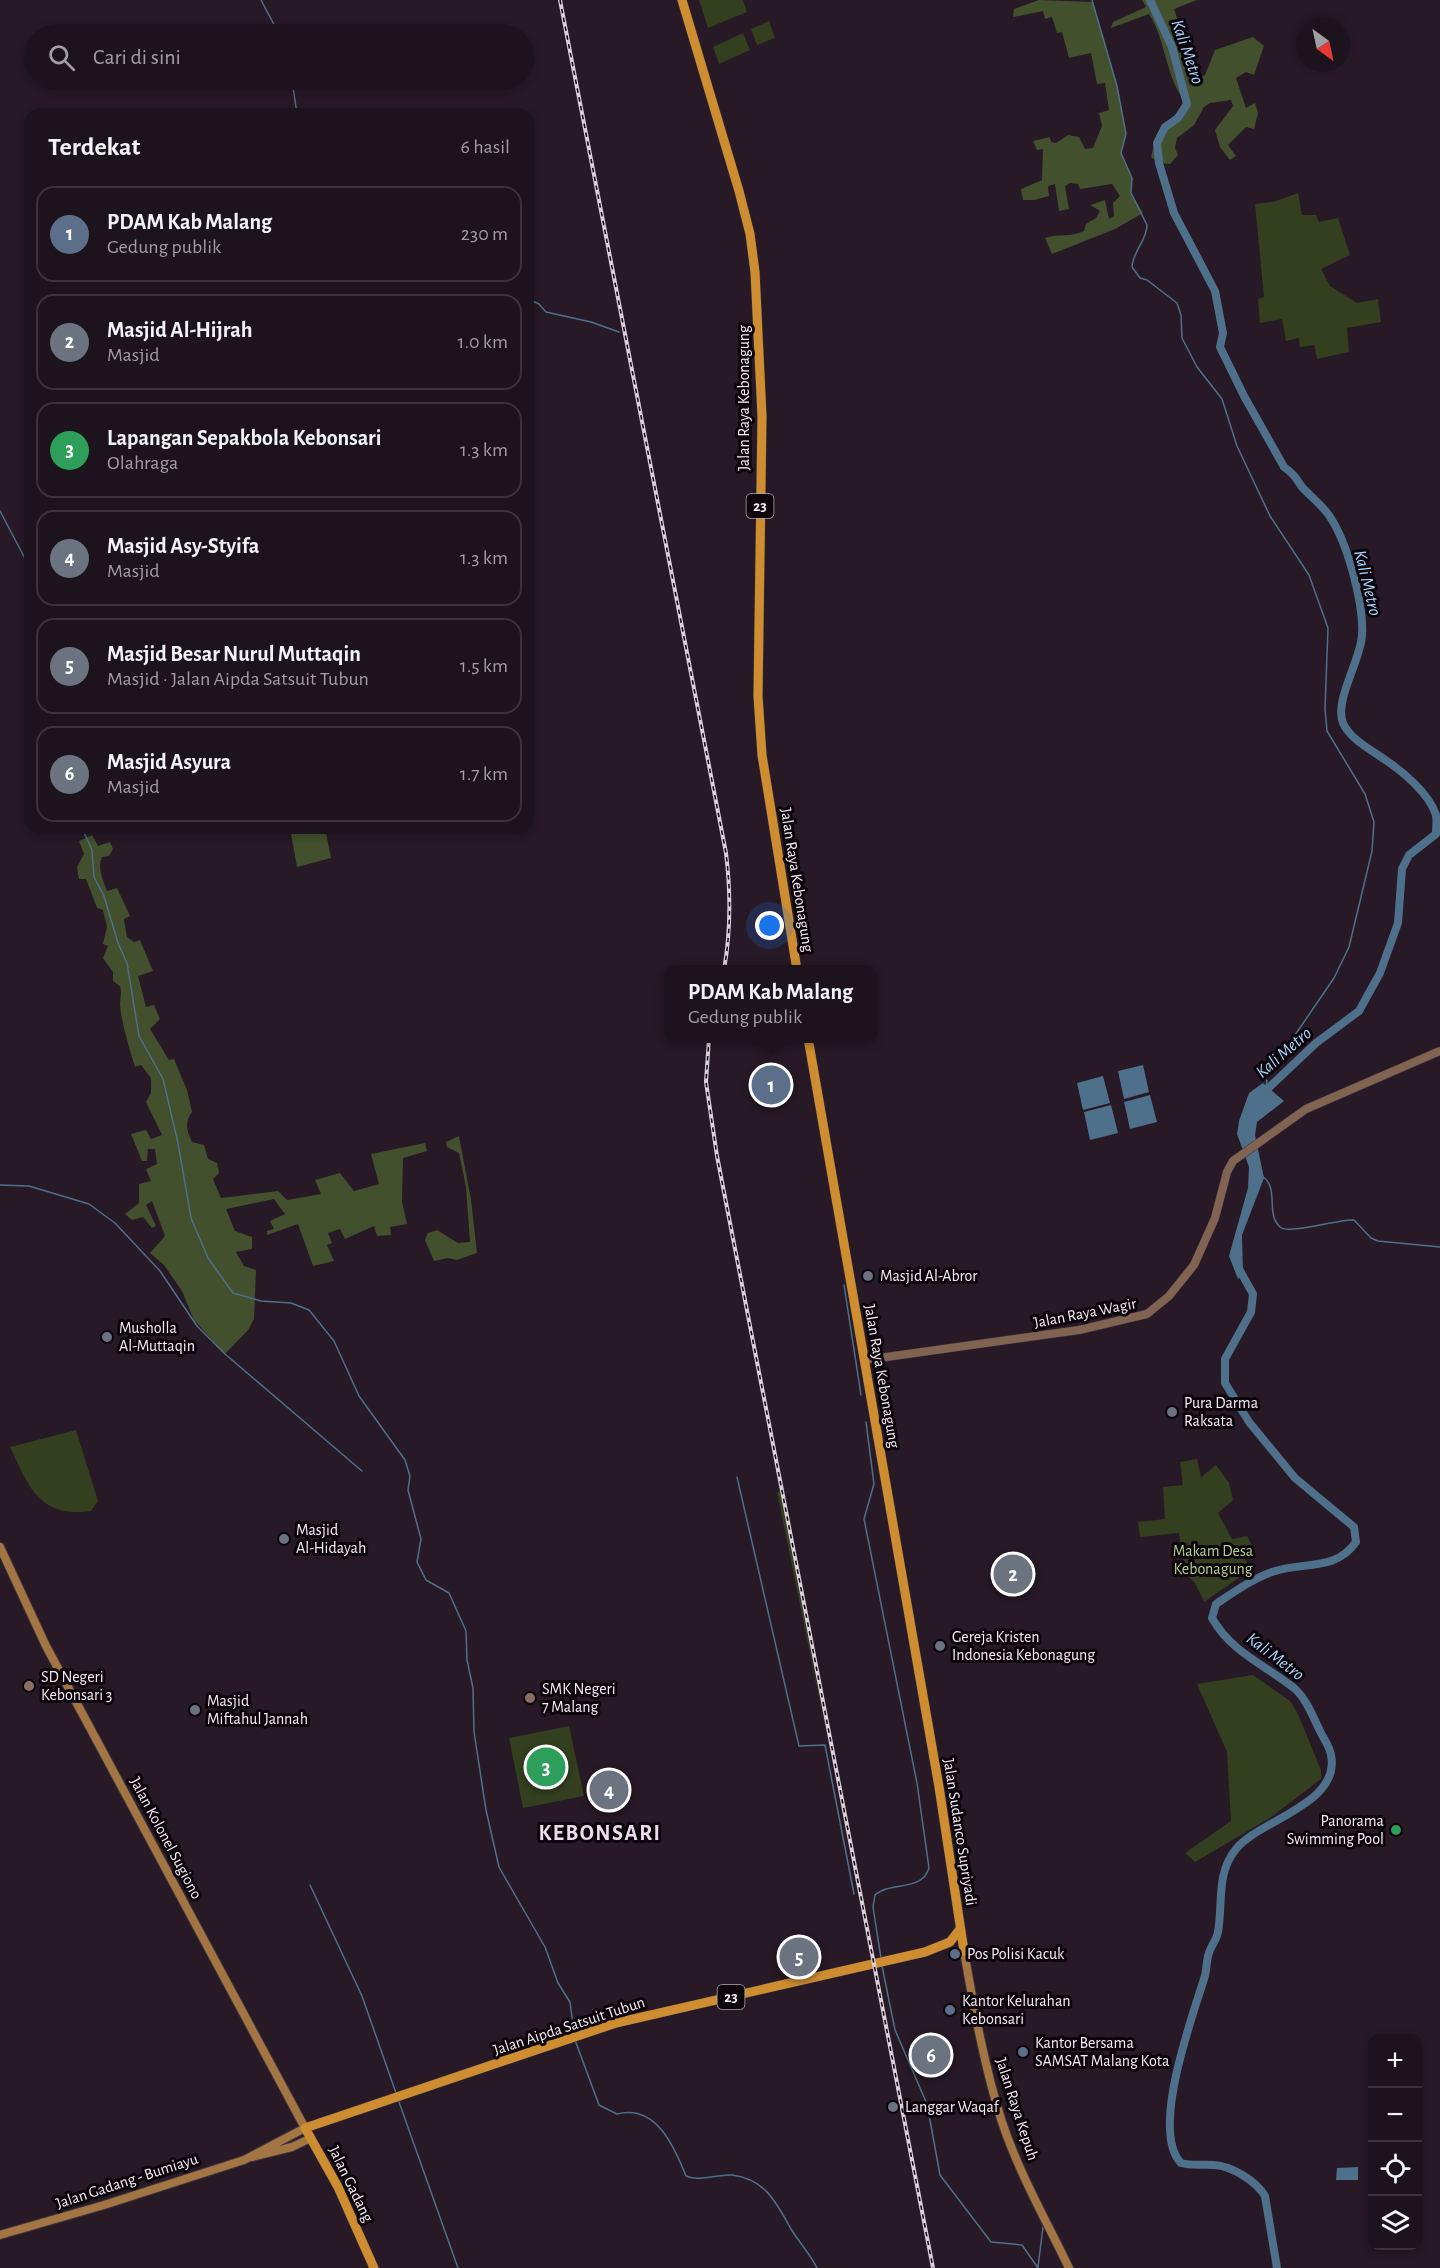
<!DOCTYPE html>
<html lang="id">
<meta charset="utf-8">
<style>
body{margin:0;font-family:"Alegreya Sans",sans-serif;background:#2a2029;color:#f1f3f6}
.controls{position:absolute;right:18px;bottom:18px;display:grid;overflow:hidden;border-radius:12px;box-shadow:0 3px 9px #0003}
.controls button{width:54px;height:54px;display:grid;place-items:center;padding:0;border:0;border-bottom:2px solid #3b323b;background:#1d131c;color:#f1f3f6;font:30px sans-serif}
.compass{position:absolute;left:1296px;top:18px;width:54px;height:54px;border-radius:50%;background:#1d131c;box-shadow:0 3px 9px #0003;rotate:147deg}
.you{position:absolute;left:770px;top:926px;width:21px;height:21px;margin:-15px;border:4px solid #fff;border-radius:50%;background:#1a73e8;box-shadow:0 0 0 9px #1a73e833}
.badge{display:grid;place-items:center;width:39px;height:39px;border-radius:50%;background:#db2777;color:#fff;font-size:20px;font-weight:700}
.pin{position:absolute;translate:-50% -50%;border:3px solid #fff;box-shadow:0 2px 6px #0006}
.popup{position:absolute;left:664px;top:965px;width:213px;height:78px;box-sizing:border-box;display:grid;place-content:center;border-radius:12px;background:#1d131c;filter:drop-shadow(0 2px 4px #0005);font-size:20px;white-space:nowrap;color:#a09ea3}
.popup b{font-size:22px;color:#f1f3f6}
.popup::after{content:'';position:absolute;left:50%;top:100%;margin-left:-12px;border:12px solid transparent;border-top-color:#1d131c}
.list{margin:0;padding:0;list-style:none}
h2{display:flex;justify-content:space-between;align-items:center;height:78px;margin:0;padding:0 24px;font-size:26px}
h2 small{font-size:20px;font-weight:400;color:#a09ea3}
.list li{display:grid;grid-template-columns:39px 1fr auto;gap:18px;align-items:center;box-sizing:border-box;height:96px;margin:0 12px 12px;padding:0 12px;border:2px solid #3b323b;border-radius:18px}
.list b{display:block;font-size:22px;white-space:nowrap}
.list p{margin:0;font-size:20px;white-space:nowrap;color:#a09ea3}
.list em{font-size:20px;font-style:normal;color:#a09ea3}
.icon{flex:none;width:33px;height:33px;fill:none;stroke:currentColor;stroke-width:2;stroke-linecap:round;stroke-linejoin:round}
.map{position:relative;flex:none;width:1440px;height:2268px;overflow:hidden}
.search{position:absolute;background:#1d131c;box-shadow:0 3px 9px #0003;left:24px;top:24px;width:510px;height:66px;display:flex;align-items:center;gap:15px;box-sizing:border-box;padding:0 21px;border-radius:33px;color:#a09ea3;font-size:22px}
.panel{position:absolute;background:#1d131c;box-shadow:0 3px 9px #0003;left:24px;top:108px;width:510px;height:726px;border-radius:18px}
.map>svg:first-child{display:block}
.green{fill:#333f1f}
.forest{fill:#42502d}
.water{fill:#4e708b}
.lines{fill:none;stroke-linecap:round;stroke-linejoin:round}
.stream{stroke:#4e708b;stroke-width:1.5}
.river{stroke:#4e708b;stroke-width:8}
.secondary-casing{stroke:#3d333d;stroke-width:9}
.primary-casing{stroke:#3d333d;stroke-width:10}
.highway-casing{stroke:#3d333d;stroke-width:10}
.secondary{stroke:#816352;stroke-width:8}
.primary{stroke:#a27543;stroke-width:8}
.highway{stroke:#cd8d30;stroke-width:9}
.rail-casing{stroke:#dbd0da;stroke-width:4}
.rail{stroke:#0c060c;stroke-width:1.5;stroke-dasharray:4.5;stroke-linecap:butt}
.worship-dot{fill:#6b7280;stroke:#0c060c;stroke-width:2}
.education-dot{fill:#8d6e63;stroke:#0c060c;stroke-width:2}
.leisure-dot{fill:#2e9e5b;stroke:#0c060c;stroke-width:2}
.service-dot{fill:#5c6f8a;stroke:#0c060c;stroke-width:2}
.labels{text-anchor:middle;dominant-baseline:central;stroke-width:6;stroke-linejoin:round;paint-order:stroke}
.shield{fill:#0c060c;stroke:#b0a8b0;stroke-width:1.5}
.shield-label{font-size:15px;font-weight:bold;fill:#f7edf6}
.street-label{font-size:16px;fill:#f7edf6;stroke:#0c060c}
.poi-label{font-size:16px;fill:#f7edf6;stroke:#0c060c;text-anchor:start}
.park-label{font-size:16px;fill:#b4ce90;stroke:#0c060c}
.water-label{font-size:18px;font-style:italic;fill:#abd9fe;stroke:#0c060c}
.district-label{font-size:22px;font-weight:bold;letter-spacing:1.5px;fill:#efdbee;stroke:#0c060c}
</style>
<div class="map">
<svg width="1440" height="2268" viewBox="0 0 1440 2268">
<rect width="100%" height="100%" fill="#271926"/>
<path class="green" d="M699,0H743L747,12L708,28Z
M769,21L775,38L757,45L751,29Z
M743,33L750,50L719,64L713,47Z
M1298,193L1302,215H1316L1319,222L1338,218L1350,255L1321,269L1330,286L1357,303L1378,299L1381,322L1347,328L1349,352L1317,359L1314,345L1300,347L1299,338L1286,341L1282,319L1260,323L1258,299L1264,297L1255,204L1273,202Z
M76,1430L98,1501L91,1511C39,1519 28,1485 10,1447Z
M1197,1459L1201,1477L1216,1465L1229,1483L1233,1500L1218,1513L1232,1539L1247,1536L1255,1551L1243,1555L1250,1570L1204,1602L1195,1583L1184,1572L1179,1533L1140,1537L1138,1522L1165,1519L1163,1487L1183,1485L1180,1462Z
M780,1491L828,1742L777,1492Z
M1253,1675L1290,1701L1297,1712L1321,1770V1779L1270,1818L1195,1862L1185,1853L1231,1821L1227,1752L1197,1684Z
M569,1726L584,1796L523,1808L509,1738Z"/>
<path class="forest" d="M1039,0L1093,2L1117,86L1126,134L1121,153L1132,178L1131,193L1143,213L1115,229L1052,254L1045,238C1058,233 1070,238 1084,231L1086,224L1096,218L1100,211L1090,205L1105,200L1109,219L1114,216L1113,203L1120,196L1112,184L1080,189L1078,184L1070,183L1065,186L1069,209L1059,211L1055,184L1048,186L1049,196L1034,200H1023L1021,189L1042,180L1043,149L1037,150L1033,141L1050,137L1051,142L1056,143L1068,135L1079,137L1085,149L1093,148L1102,126L1099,113L1109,110L1105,83L1097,84L1091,53L1069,58L1062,32L1057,33L1052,17L1045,19L1043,11L1013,17L1014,9Z
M1142,0H1197L1174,9L1198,80L1205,75L1215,50L1253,37L1264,46L1254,75L1246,72L1236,78L1246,108L1255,103L1258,113L1254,129L1246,127L1228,145L1236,156L1230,160L1220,147L1215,130L1233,106L1231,100L1210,103L1204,107L1194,125L1177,138L1175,148L1178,155L1170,164L1159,163L1151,157L1157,134L1165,125L1178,118L1187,104C1165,79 1167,42 1149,14L1111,28L1113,22L1146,7Z
M290,828H325L331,858L297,867Z
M92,835L98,846L110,842L113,849L109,856L102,857C97,868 103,880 107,891L117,888L130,916L124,919L127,937L134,942L140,940L153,971L138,976L146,1007L154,1005L160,1019L150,1029L169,1060L174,1059L187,1090L192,1112C184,1123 187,1131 192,1142L204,1145L208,1159L217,1163L219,1173L213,1179L221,1198L278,1191L287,1200L321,1194L315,1180L340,1173L354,1191L379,1184L371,1154L425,1143L427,1151L403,1158L402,1202L407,1224L390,1227L391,1235L377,1236L374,1226L345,1239L340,1229L328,1233L332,1243L327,1245L334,1261L313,1266L298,1224L267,1235V1231L274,1229L270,1221L285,1214L274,1199L226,1209L235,1231L252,1237V1249L236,1252L244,1266L256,1270L254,1319L248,1330L225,1354L194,1320L182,1291L164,1265L150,1253L165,1236L152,1201L146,1205L156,1226L152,1228L143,1217L132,1220L125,1214L139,1203V1184L151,1181L146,1169L157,1164L155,1149H148L147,1161H142L131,1134L146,1130L151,1139L162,1135L146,1102L151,1093V1078L141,1065L135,1067C129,1047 122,1026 120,1005C120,998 122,993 120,986L113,981V972L103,958L108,946L103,944L107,927L103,910L97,908L86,879H79L77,867L84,854L79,841Z
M459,1136L471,1200L477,1253L457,1260L448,1258L434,1261L425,1240L428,1233L437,1230L458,1243L470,1242L466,1187L459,1153L447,1147L446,1142Z"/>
<path class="water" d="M1143,1065L1149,1092L1124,1099L1118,1071Z
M1103,1076L1110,1103L1083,1110L1077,1083Z
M1263,1083L1284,1101L1257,1122L1255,1135L1264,1178L1242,1235L1243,1273L1238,1279L1229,1256L1248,1188L1249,1167L1237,1134L1239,1121L1249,1093Z
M1150,1095L1157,1122L1130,1129L1124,1102Z
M1111,1105L1118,1133L1090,1140L1084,1112Z
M1358,2167V2180H1336L1337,2168Z"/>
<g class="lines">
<path class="stream" d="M261,0L279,34
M1092,0L1117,86L1126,134L1121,153L1132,178L1131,193L1147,225C1147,241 1133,250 1132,267L1140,278L1147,280L1177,303L1181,315L1182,338L1197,367L1222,399L1237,446L1270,516L1309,575L1328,628L1325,709L1327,731L1365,794L1374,822L1372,851L1349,947L1334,978L1293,1038L1260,1072L1267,1081L1266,1086
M292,80L297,114
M528,299L539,304L546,312L591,322L619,332
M0,511L30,568
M82,828L92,850L94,877L104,896L118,943L127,963L139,1036L163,1079L178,1143L191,1218L208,1258L233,1293L261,1301L291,1303L309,1310L334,1341L359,1396L405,1460L410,1476L408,1490L421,1539L417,1562L426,1580L449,1593L466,1631L467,1660L473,1688L474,1732L486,1810L499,1867L545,1947L558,1983L570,2002L574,2033
M1262,1176C1280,1188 1265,1213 1280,1227C1288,1235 1338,1219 1354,1220L1371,1238L1378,1241L1440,1247
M0,1185L29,1186L89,1204L115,1223L160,1271L197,1326L225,1354L362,1471
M844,1285L861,1395
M866,1422L874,1484L864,1519L917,1783L929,1868C922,1892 890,1881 875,1895L873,1907L881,1958
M737,1477L799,1746L825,1745L854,1894
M310,1885L362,1996L396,2093
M882,1966L895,2030L927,2104L940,2175L991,2242L1022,2245L1038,2268
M575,2040L599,2105L617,2114C656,2104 674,2146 686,2176C700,2182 717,2174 732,2175C765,2179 776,2202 791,2229C799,2242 810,2254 817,2268
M399,2102L458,2268
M1038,2267L1043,2227"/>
<path class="river" d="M1150,0L1172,47L1187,104L1178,118L1165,127L1157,143L1159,163L1174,213L1215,291L1223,333L1220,347L1244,396L1284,467C1293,473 1296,478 1302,487C1312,498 1324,506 1332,520C1348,546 1364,604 1362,635C1361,660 1334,700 1343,723C1350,739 1370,749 1384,759C1402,771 1429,793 1436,815C1437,820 1436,828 1436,834L1409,855L1402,869L1398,923L1380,973L1359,1011L1316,1043L1262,1094
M1238,1267L1253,1294L1251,1312L1225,1359V1383L1249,1422L1295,1478L1354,1527L1356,1542C1335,1572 1303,1561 1272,1572C1252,1579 1234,1592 1216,1604L1212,1618C1231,1652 1265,1665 1294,1688C1306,1698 1313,1717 1320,1731C1323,1738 1330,1747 1331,1755C1341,1804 1259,1820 1236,1849C1216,1873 1223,1904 1218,1932C1217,1939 1211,1946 1209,1953C1206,1961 1207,1971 1204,1979C1192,2018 1150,2131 1181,2163C1192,2166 1203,2164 1214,2165C1232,2166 1256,2181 1265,2196L1277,2268"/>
<g class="secondary-casing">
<path id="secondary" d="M865,1360L1079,1330L1147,1314L1169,1296L1194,1265L1215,1218L1227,1172L1233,1161L1306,1109L1440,1051"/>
</g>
<g class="primary-casing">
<path id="primary" d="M0,1547L46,1646L305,2128L244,2160L104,2205L0,2235
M964,1951C974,2008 984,2066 1002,2122C1019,2173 1046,2220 1069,2268
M252,2157L292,2147L311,2138"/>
</g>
<g class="highway-casing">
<path id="highway" d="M682,0L739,191L750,234L755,272L762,416L758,696L762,755L797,970
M808,1038L939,1787L964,1951
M374,2268L338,2187L305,2128L616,2023L925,1952L950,1942L960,1929"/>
</g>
<use href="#secondary" class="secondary"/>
<use href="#primary" class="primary"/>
<use href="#highway" class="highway"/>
<g class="rail-casing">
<path id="rail" d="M560,0L726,853C731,894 731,930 724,970
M709,1038L706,1082L717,1156L933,2268"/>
</g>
<use href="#rail" class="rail"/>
</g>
<g class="worship-dot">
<circle cx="868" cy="1276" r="6"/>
<circle cx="107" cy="1337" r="6"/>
<circle cx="1172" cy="1412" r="6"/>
<circle cx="284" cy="1539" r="6"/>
<circle cx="940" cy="1646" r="6"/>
<circle cx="195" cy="1710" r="6"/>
<circle cx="893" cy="2107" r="6"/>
</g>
<g class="education-dot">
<circle cx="29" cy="1686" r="6"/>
<circle cx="530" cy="1698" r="6"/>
</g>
<circle class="leisure-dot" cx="1396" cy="1830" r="6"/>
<g class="service-dot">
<circle cx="955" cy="1954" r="6"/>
<circle cx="950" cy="2010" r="6"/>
<circle cx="1023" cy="2052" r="6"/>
</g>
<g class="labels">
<g class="shield">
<rect x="746.5" y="494" width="27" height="24" rx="4.5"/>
<rect x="717.5" y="1985" width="27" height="24" rx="4.5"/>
</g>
<g class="shield-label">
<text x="760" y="506">23</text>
<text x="731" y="1997">23</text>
</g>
<g class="street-label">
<text transform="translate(744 398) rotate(-90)">Jalan Raya Kebonagung</text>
<text transform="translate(797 880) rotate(81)">Jalan Raya Kebonagung</text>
<text transform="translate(1085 1313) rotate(-11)">Jalan Raya Wagir</text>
<text transform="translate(882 1376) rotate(80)">Jalan Raya Kebonagung</text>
<text transform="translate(960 1832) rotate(81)">Jalan Sudanco Supriyadi</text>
<text transform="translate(166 1838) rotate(62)">Jalan Kolonel Sugiono</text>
<text transform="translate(569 2026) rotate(-18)">Jalan Aipda Satsuit Tubun</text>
<text transform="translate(1017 2109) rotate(72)">Jalan Raya Kepuh</text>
<text transform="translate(127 2181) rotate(-18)">Jalan Gadang - Bumiayu</text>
<text transform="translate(351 2184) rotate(64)">Jalan Gadang</text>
</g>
<g class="poi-label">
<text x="880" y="1276">Masjid Al-Abror</text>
<text x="119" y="1328">Musholla<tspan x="119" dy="18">Al-Muttaqin</tspan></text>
<text x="1184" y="1403">Pura Darma<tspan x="1184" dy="18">Raksata</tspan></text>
<text x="296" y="1530">Masjid<tspan x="296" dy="18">Al-Hidayah</tspan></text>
<text x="952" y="1637">Gereja Kristen<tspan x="952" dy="18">Indonesia Kebonagung</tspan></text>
<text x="41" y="1677">SD Negeri<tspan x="41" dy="18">Kebonsari 3</tspan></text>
<text x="542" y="1689">SMK Negeri<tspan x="542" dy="18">7 Malang</tspan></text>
<text x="207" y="1701">Masjid<tspan x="207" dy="18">Miftahul Jannah</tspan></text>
<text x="1384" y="1821" text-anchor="end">Panorama<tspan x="1384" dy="18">Swimming Pool</tspan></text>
<text x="967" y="1954">Pos Polisi Kacuk</text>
<text x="962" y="2001">Kantor Kelurahan<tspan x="962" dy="18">Kebonsari</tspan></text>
<text x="1035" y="2043">Kantor Bersama<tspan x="1035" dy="18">SAMSAT Malang Kota</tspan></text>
<text x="905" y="2107">Langgar Waqaf</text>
</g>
<g class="park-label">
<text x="1213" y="1551">Makam Desa<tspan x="1213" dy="18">Kebonagung</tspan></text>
</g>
<g class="water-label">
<text transform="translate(1187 52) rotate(71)">Kali Metro</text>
<text transform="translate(1367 583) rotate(76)">Kali Metro</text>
<text transform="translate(1284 1053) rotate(-41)">Kali Metro</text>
<text transform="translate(1275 1657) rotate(37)">Kali Metro</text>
</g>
<g class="district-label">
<text x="600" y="1833">KEBONSARI</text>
</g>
</g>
</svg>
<div class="controls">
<button>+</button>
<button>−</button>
<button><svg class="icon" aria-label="locate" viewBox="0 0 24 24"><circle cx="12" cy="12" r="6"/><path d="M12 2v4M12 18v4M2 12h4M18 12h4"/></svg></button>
<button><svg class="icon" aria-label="layers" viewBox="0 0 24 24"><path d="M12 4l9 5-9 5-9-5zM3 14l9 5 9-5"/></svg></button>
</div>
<svg class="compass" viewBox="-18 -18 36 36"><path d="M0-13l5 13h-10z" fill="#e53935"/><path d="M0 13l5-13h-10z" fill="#a09ea3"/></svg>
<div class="you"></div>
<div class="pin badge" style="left:771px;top:1085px;background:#5c6f8a">1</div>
<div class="popup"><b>PDAM Kab Malang</b>Gedung publik</div>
<div class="pin badge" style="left:1013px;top:1574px;background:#6b7280">2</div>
<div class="pin badge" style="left:546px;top:1767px;background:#2e9e5b">3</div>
<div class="pin badge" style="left:609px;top:1790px;background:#6b7280">4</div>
<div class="pin badge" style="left:799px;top:1957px;background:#6b7280">5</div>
<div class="pin badge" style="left:931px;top:2055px;background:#6b7280">6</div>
<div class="search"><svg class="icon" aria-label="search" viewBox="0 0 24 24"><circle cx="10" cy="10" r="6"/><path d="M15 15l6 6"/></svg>Cari di sini</div>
<section class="panel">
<h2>Terdekat<small>6 hasil</small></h2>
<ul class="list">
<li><span class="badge" style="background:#5c6f8a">1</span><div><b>PDAM Kab Malang</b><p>Gedung publik</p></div><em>230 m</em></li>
<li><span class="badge" style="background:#6b7280">2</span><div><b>Masjid Al-Hijrah</b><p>Masjid</p></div><em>1.0 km</em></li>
<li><span class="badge" style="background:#2e9e5b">3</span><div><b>Lapangan Sepakbola Kebonsari</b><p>Olahraga</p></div><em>1.3 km</em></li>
<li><span class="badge" style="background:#6b7280">4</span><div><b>Masjid Asy-Styifa</b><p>Masjid</p></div><em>1.3 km</em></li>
<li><span class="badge" style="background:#6b7280">5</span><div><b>Masjid Besar Nurul Muttaqin</b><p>Masjid · Jalan Aipda Satsuit Tubun</p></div><em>1.5 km</em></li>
<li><span class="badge" style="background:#6b7280">6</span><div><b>Masjid Asyura</b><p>Masjid</p></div><em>1.7 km</em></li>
</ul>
</section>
</div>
